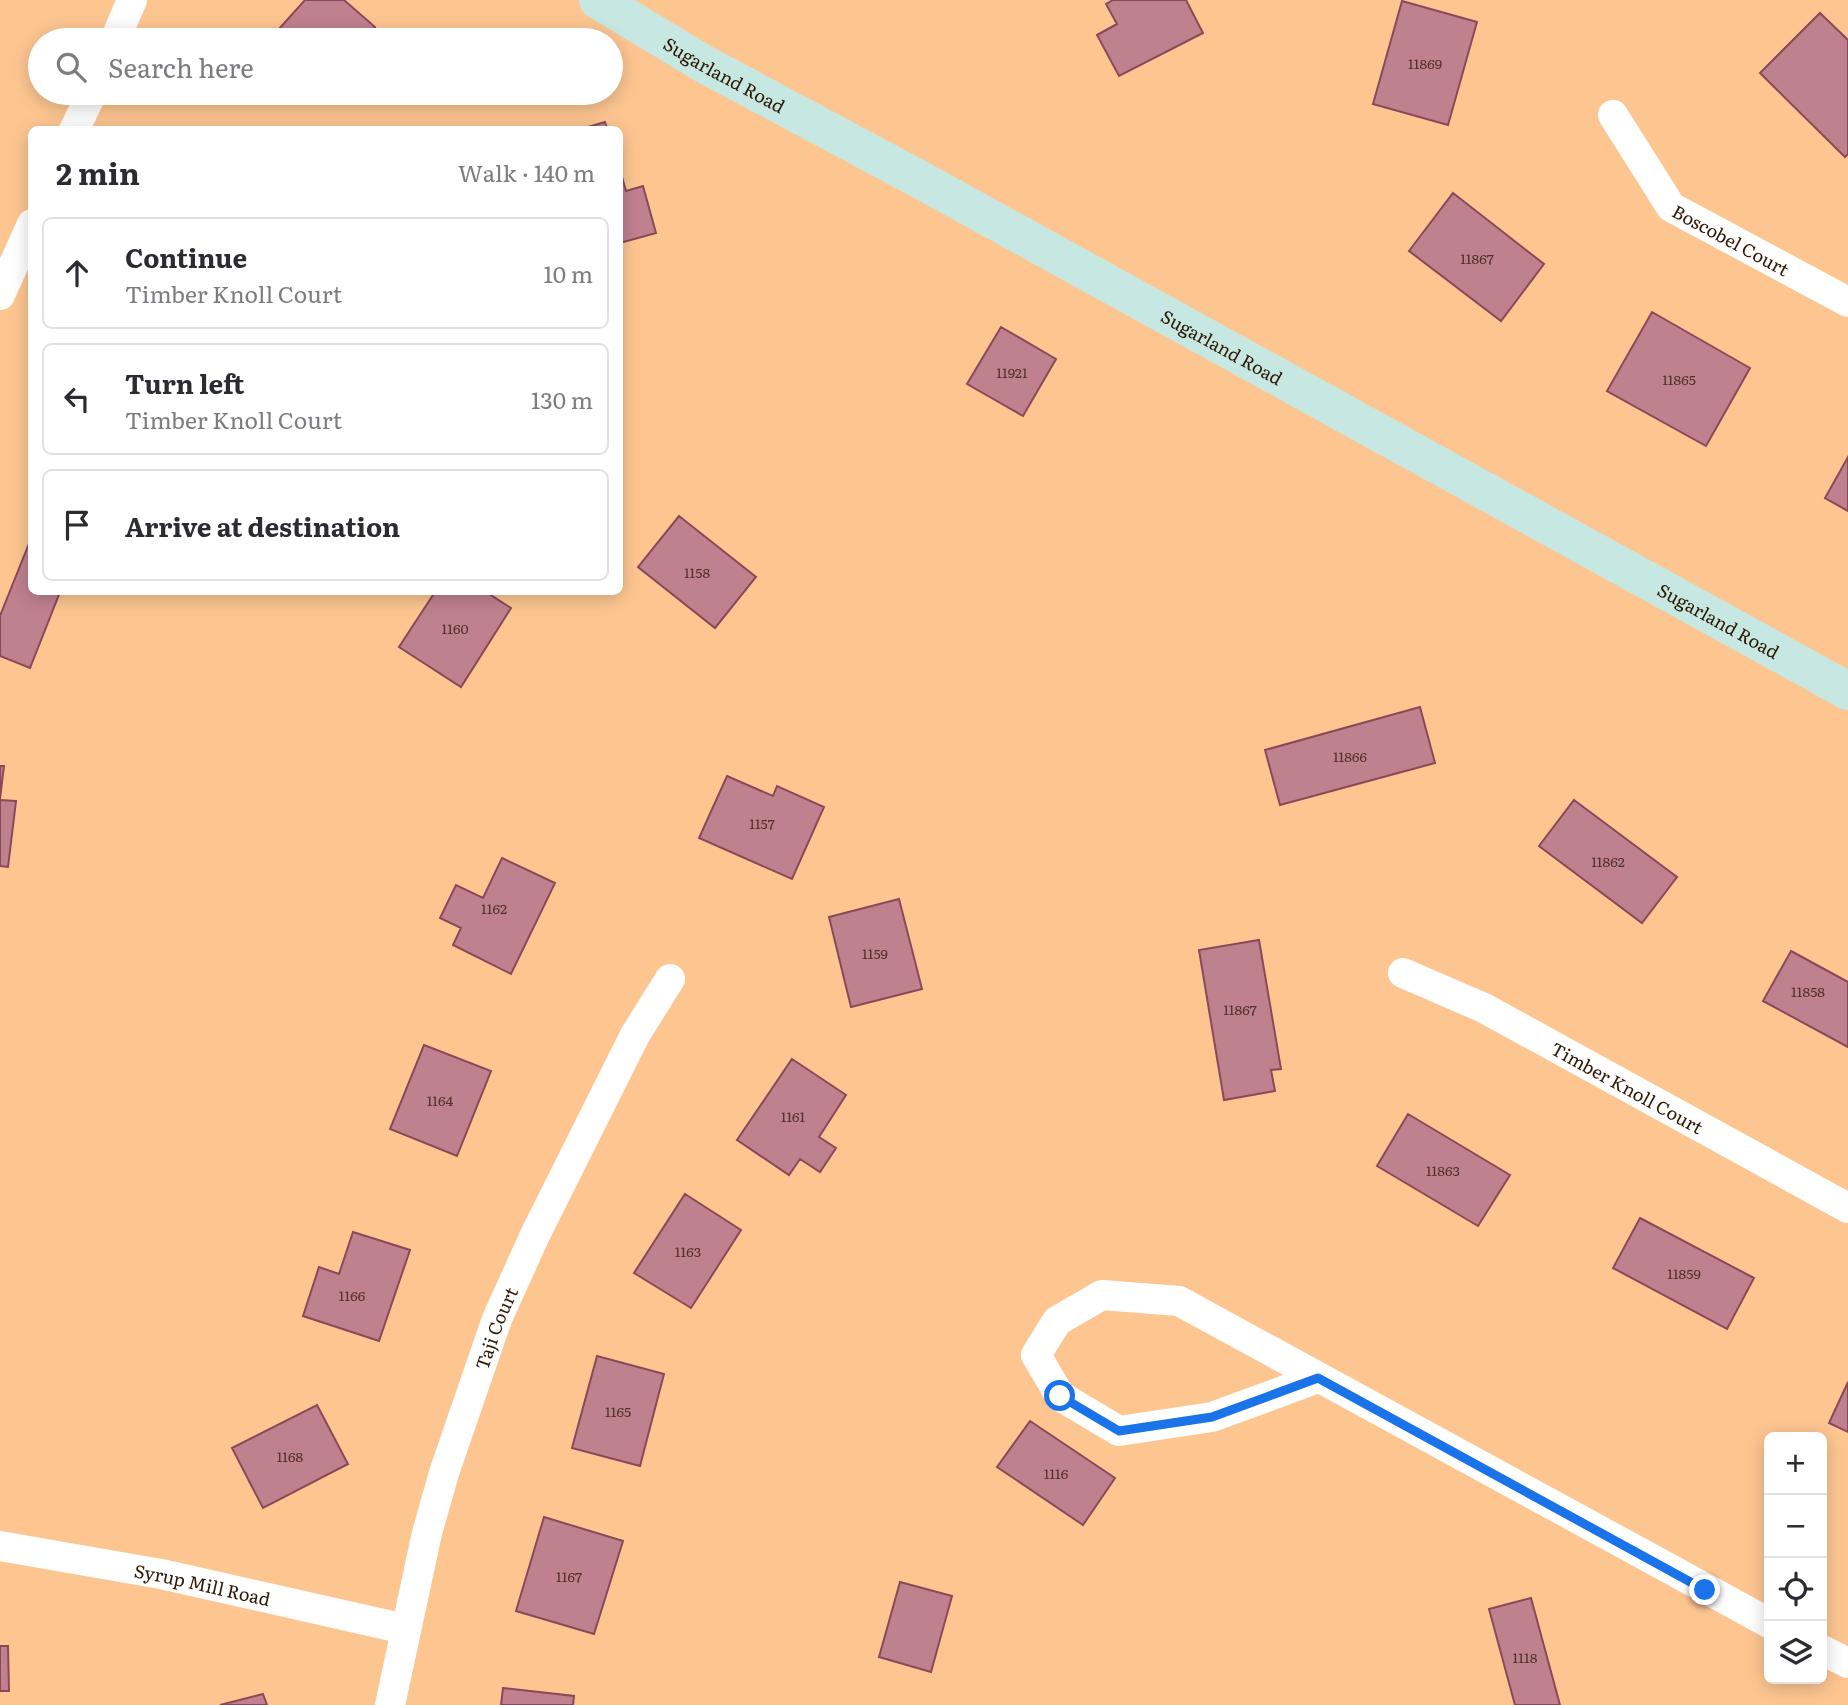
<!DOCTYPE html>
<meta charset="utf-8">
<style>
body{margin:0;font-family:Literata,serif;background:#f7f7f7;color:#2b2b33}
.controls{position:absolute;right:21px;bottom:21px;display:grid;overflow:hidden;border-radius:10px;box-shadow:0 4px 18px #0003}
.controls button{width:63px;height:63px;display:grid;place-items:center;padding:0;border:0;border-bottom:2px solid #e1e1e2;background:#fff;color:#2b2b33;font:35px sans-serif}
.stop{position:absolute;width:21px;height:21px;margin:-16px;border:5px solid #1a73e8;border-radius:50%;background:#fff}
.stop.end{background:#1a73e8;border-color:#fff;box-shadow:0 2px 7px #0008}
.list{margin:0;padding:0;list-style:none}
h2{display:flex;justify-content:space-between;align-items:center;height:91px;margin:0;padding:0 28px;font-size:30px}
h2 small{font-size:23px;font-weight:400;color:#7c7c81}
.list li{display:grid;grid-template-columns:46px 1fr auto;gap:21px;align-items:center;box-sizing:border-box;height:112px;margin:0 14px 14px;padding:0 14px;border:2px solid #e1e1e2;border-radius:10px}
.list b{display:block;font-size:26px;white-space:nowrap}
.list p{margin:0;font-size:23px;white-space:nowrap;color:#7c7c81}
.list em{font-size:23px;font-style:normal;color:#7c7c81}
.icon{flex:none;width:38px;height:38px;fill:none;stroke:currentColor;stroke-width:2;stroke-linecap:round;stroke-linejoin:round}
.map{position:relative;flex:none;width:1848px;height:1705px;overflow:hidden}
.search{position:absolute;background:#fff;box-shadow:0 4px 18px #0003;left:28px;top:28px;width:595px;height:77px;display:flex;align-items:center;gap:18px;box-sizing:border-box;padding:0 24px;border-radius:38px;color:#7c7c81;font-size:26px}
.panel{position:absolute;background:#fff;box-shadow:0 4px 18px #0003;left:28px;top:126px;width:595px;height:469px;border-radius:10px}
.map>svg:first-child{display:block}
.building{fill:#c0818f;stroke:#8b4859;stroke-width:2}
.lines{fill:none;stroke-linecap:round;stroke-linejoin:round}
.street{stroke:#fff;stroke-width:30}
.secondary{stroke:#c7e7e3;stroke-width:38}
.route{stroke:#1a73e8;stroke-width:9}
.labels{text-anchor:middle;dominant-baseline:central;stroke-width:5;stroke-linejoin:round;paint-order:stroke}
.number-label{font-size:14px;fill:#523327}
.street-label{font-size:18px;fill:#2d1904;stroke:#fdc691}
</style>
<div class="map">
<svg width="1848" height="1705" viewBox="0 0 1848 1705">
<rect width="100%" height="100%" fill="#fdc691"/>
<path class="building" d="M305,0H344L375,27L364,40H269Z
M1113,0H1186L1203,33L1119,76L1097,35L1117,24L1106,4Z
M1402,1L1477,22L1448,125L1373,104Z
M1820,13L1848,40V154L1845,157L1760,73Z
M605,122L608,130H578Z
M620,170L626,191L643,186L656,233L620,243Z
M1453,193L1544,264L1501,321L1409,251Z
M1652,312L1750,368L1706,446L1607,391Z
M1001,327L1056,359L1023,416L967,384Z
M1848,457V511L1825,498Z
M679,516L756,577L715,628L638,567Z
M32,536V592H60L30,668L0,656V616Z
M435,592H486L511,608L461,687L399,647Z
M1420,707L1435,763L1280,805L1265,750Z
M0,766H4L0,799Z
M727,776L773,796L777,786L824,807L792,879L699,838Z
M0,800L16,801L8,867L0,866Z
M1574,800L1677,877L1642,923L1539,846Z
M502,858L555,883L511,974L453,945L461,928L440,918L456,885L483,898Z
M899,899L922,989L851,1007L829,917Z
M1259,940L1281,1069L1271,1070L1275,1091L1224,1100L1199,950Z
M1791,951L1848,982V1047L1763,1001Z
M424,1045L491,1071L457,1156L390,1129Z
M792,1059L846,1095L819,1137L836,1148L820,1172L800,1159L789,1175L737,1140Z
M1408,1114L1510,1175L1478,1226L1377,1166Z
M685,1194L741,1230L691,1308L634,1273Z
M1640,1218L1754,1278L1727,1329L1613,1268Z
M353,1232L410,1250L379,1341L303,1316L319,1267L339,1274Z
M597,1356L664,1374L640,1466L572,1448Z
M1848,1382V1432L1829,1423Z
M317,1405L348,1464L263,1508L232,1448Z
M1030,1421L1115,1478L1083,1525L997,1467Z
M544,1517L623,1541L594,1634L516,1611Z
M900,1582L952,1596L931,1672L879,1657Z
M1531,1598L1560,1705H1515L1489,1609Z
M0,1646H8L9,1691H0Z
M503,1688L574,1696L573,1705H501Z
M263,1694L267,1705H220Z"/>
<g class="lines">
<g class="street">
<path d="M115,40L132,0"/>
<path id="s1" d="M1613,115L1671,207L1848,302"/>
<path d="M74,130L92,93"/>
<path d="M0,295L32,224"/>
<path id="s2" d="M1403,973L1484,1008L1848,1208"/>
<path d="M1318,1378L1212,1417L1119,1431L1060,1396L1036,1355L1057,1321L1102,1295L1179,1301L1769,1623"/>
<path id="s3" d="M0,1546L161,1574L405,1629"/>
<path d="M1822,1650L1848,1663"/>
<path id="s4" d="M390,1705L427,1533L444,1473L497,1319L535,1235L635,1035L670,979"/>
</g>
<path class="secondary" id="s5" d="M598,0L704,64L917,178L1848,691"/>
</g>
<g class="lines">
<path class="route" d="M1060,1396L1119,1431L1212,1417L1318,1378L1705,1590"/>
</g>
<g class="labels">
<g class="number-label">
<text x="1425" y="63">11869</text>
<text x="1477" y="258">11867</text>
<text x="1012" y="372">11921</text>
<text x="1679" y="379">11865</text>
<text x="697" y="572">1158</text>
<text x="455" y="628">1160</text>
<text x="1350" y="756">11866</text>
<text x="762" y="823">1157</text>
<text x="1608" y="861">11862</text>
<text x="494" y="908">1162</text>
<text x="875" y="953">1159</text>
<text x="1808" y="991">11858</text>
<text x="1240" y="1009">11867</text>
<text x="440" y="1100">1164</text>
<text x="793" y="1116">1161</text>
<text x="1443" y="1170">11863</text>
<text x="688" y="1251">1163</text>
<text x="1684" y="1273">11859</text>
<text x="352" y="1295">1166</text>
<text x="618" y="1411">1165</text>
<text x="290" y="1456">1168</text>
<text x="1056" y="1473">1116</text>
<text x="569" y="1576">1167</text>
<text x="1525" y="1657">1118</text>
</g>
<g class="street-label">
<text stroke="none"><textPath href="#s5" startOffset="147">Sugarland Road</textPath></text>
<text stroke="none"><textPath href="#s1" startOffset="177">Boscobel Court</textPath></text>
<text stroke="none"><textPath href="#s5" startOffset="714">Sugarland Road</textPath></text>
<text stroke="none"><textPath href="#s5" startOffset="1281">Sugarland Road</textPath></text>
<text stroke="none"><textPath href="#s2" startOffset="252">Timber Knoll Court</textPath></text>
<text stroke="none"><textPath href="#s4" startOffset="392">Taji Court</textPath></text>
<text stroke="none"><textPath href="#s3" startOffset="206">Syrup Mill Road</textPath></text>
</g>
</g>
</svg>
<div class="controls">
<button>+</button>
<button>−</button>
<button><svg class="icon" aria-label="locate" viewBox="0 0 24 24"><circle cx="12" cy="12" r="6"/><path d="M12 2v4M12 18v4M2 12h4M18 12h4"/></svg></button>
<button><svg class="icon" aria-label="layers" viewBox="0 0 24 24"><path d="M12 4l9 5-9 5-9-5zM3 14l9 5 9-5"/></svg></button>
</div>
<div class="stop" style="left:1060px;top:1396px"></div>
<div class="stop end" style="left:1705px;top:1590px"></div>
<div class="search"><svg class="icon" aria-label="search" viewBox="0 0 24 24"><circle cx="10" cy="10" r="6"/><path d="M15 15l6 6"/></svg>Search here</div>
<section class="panel">
<h2>2 min<small>Walk · 140 m</small></h2>
<ul class="list">
<li><svg class="icon" aria-label="ahead" viewBox="0 0 24 24"><path d="M12 20V5M6 11l6-6 6 6"/></svg><div><b>Continue</b><p>Timber Knoll Court</p></div><em>10 m</em></li>
<li><svg class="icon" aria-label="left" viewBox="0 0 24 24"><path d="M17 20v-9H6M10 6l-5 5 5 5"/></svg><div><b>Turn left</b><p>Timber Knoll Court</p></div><em>130 m</em></li>
<li><svg class="icon" aria-label="arrive" viewBox="0 0 24 24"><path d="M6 21V4h12l-3 4 3 4H6"/></svg><div><b>Arrive at destination</b></div></li>
</ul>
</section>
</div>
